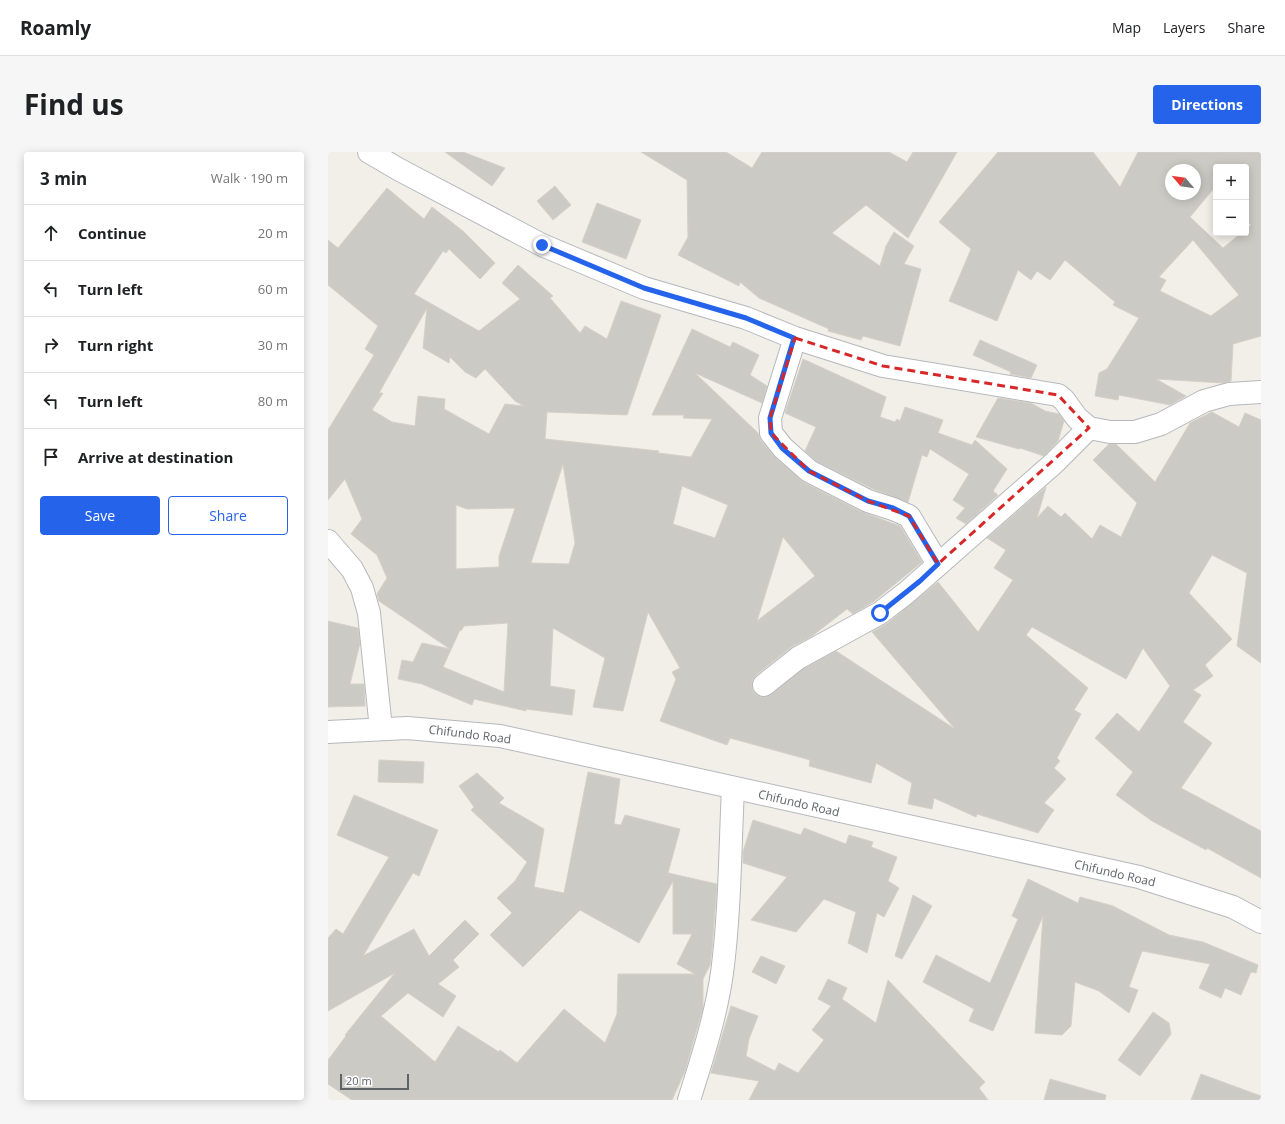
<!DOCTYPE html>
<meta charset="utf-8">
<style>
body{margin:0;font-family:"Open Sans",sans-serif;background:#f6f6f6;color:#202124}
.controls{position:absolute;right:12px;top:12px;display:grid;overflow:hidden;border-radius:4px;box-shadow:0 2px 10px #0003}
.controls button{width:36px;height:36px;display:grid;place-items:center;padding:0;border:0;border-bottom:1px solid #e0e0e0;background:#fff;color:#202124;font:20px sans-serif}
.compass{position:absolute;left:837px;top:12px;width:36px;height:36px;border-radius:50%;background:#fff;box-shadow:0 2px 10px #0003;rotate:299deg}
.scale{position:absolute;left:12px;bottom:10px;width:69px;box-sizing:border-box;padding-left:4px;border:2px solid #5f6368;border-top:0;font-size:11px;line-height:14px;white-space:nowrap;color:#5f6368;-webkit-text-stroke:3px #fff;paint-order:stroke}
.stop{position:absolute;width:12px;height:12px;margin:-9px;border:3px solid #2563eb;border-radius:50%;background:#fff}
.stop.end{background:#2563eb;border-color:#fff;box-shadow:0 1px 4px #0008}
.list{margin:0;padding:0;list-style:none}
h2{display:flex;justify-content:space-between;align-items:center;height:52px;margin:0;padding:0 16px;font-size:17px}
h2 small{font-size:13px;font-weight:400;color:#757577}
.list li{display:grid;grid-template-columns:26px 1fr auto;gap:12px;align-items:center;box-sizing:border-box;height:56px;padding:0 16px;border-top:1px solid #e0e0e0}
.list b{display:block;font-size:15px;white-space:nowrap}
.list em{font-size:13px;font-style:normal;color:#757577}
.actions{display:flex;gap:8px;padding:12px 16px}
.actions a{flex:1;padding:9px 0;border:1px solid #2563eb;border-radius:4px;text-align:center;font-size:14px;color:#2563eb}
.actions .main{background:#2563eb;color:#fff}
.icon{flex:none;width:22px;height:22px;fill:none;stroke:currentColor;stroke-width:2;stroke-linecap:round;stroke-linejoin:round}
.map{position:relative;flex:none;width:933px;height:948px;overflow:hidden;border-radius:4px}
header{display:flex;align-items:center;gap:24px;box-sizing:border-box;height:56px;padding:0 20px;background:#fff;border-bottom:1px solid #e0e0e0}
header strong{font-size:19px}
nav{display:flex;gap:22px;margin-inline-start:auto;font-size:14px}
.intro{display:flex;align-items:center;justify-content:space-between;box-sizing:border-box;height:96px;padding:0 24px}
h1{margin:0;font-size:28px}
.button{padding:10px 18px;border-radius:4px;background:#2563eb;color:#fff;font-size:14px;font-weight:700}
main{display:flex;gap:24px;padding:0 24px}
aside{flex:1;background:#fff;border-radius:4px;box-shadow:0 2px 10px #0003}
.map>svg:first-child{display:block}
.building{fill:#cccac5;stroke:#d6d1c6;fill-rule:evenodd}
.lines{fill:none;stroke-linecap:round;stroke-linejoin:round}
.minor-casing{stroke:#b5b8bc;stroke-width:24}
.tertiary-casing{stroke:#b5b8bc;stroke-width:24}
.minor{stroke:#fff;stroke-width:22}
.tertiary{stroke:#fff;stroke-width:22}
.route{stroke:#2563eb;stroke-width:5}
.marked{fill:none;stroke:#d62828;stroke-width:3;stroke-dasharray:8 5;stroke-linejoin:round}
.labels{text-anchor:middle;dominant-baseline:central;stroke-width:3;stroke-linejoin:round;paint-order:stroke}
.street-label{font-size:12px;fill:#5f6368;stroke:#fff}
</style>
<header>
<strong>Roamly</strong>
<nav><a>Map</a><a>Layers</a><a>Share</a></nav>
</header>
<div class="intro"><h1>Find us</h1><a class="button">Directions</a></div>
<main>
<aside>
<h2>3 min<small>Walk · 190 m</small></h2>
<ul class="list">
<li><svg class="icon" aria-label="ahead" viewBox="0 0 24 24"><path d="M12 20V5M6 11l6-6 6 6"/></svg><div><b>Continue</b></div><em>20 m</em></li>
<li><svg class="icon" aria-label="left" viewBox="0 0 24 24"><path d="M17 20v-9H6M10 6l-5 5 5 5"/></svg><div><b>Turn left</b></div><em>60 m</em></li>
<li><svg class="icon" aria-label="right" viewBox="0 0 24 24"><path d="M7 20v-9h11M14 6l5 5-5 5"/></svg><div><b>Turn right</b></div><em>30 m</em></li>
<li><svg class="icon" aria-label="left" viewBox="0 0 24 24"><path d="M17 20v-9H6M10 6l-5 5 5 5"/></svg><div><b>Turn left</b></div><em>80 m</em></li>
<li><svg class="icon" aria-label="arrive" viewBox="0 0 24 24"><path d="M6 21V4h12l-3 4 3 4H6"/></svg><div><b>Arrive at destination</b></div></li>
</ul>
<div class="actions"><a class="main">Save</a><a>Share</a></div>
</aside>
<div class="map">
<svg width="933" height="948" viewBox="0 0 933 948">
<rect width="100%" height="100%" fill="#f1efe8"/>
<path class="building" d="M117,0H135L177,16L164,34Z
M313,0H398L424,16L434,0H561L579,10L585,0H629L580,86L538,53L504,81L552,114L558,94L566,80L586,94L576,112L593,117L572,194L535,184L533,188L500,179L501,177L431,146L412,130L411,134L350,103L360,85L359,28Z
M670,0H765L792,35L810,0H933V184L905,192L903,229L895,231L828,227L858,244L842,253L791,243L790,248L767,244L771,221L779,217L811,166L785,153L787,150L737,108L722,128L709,119L703,128L690,118L669,169L621,149L643,97L611,70ZM888,15H918V68L923,73L918,77V81H913L895,96L862,65L887,35L888,36ZM843,18H867V42H843ZM865,88L911,143L883,164L832,139L838,128L831,125Z
M227,34L243,53L225,68L209,49Z
M59,36L96,67L104,55L135,79L167,111L152,127L121,97L118,101L115,99L86,142L151,179L192,147L174,131L190,113L225,144L222,146L252,181L257,174L279,187L293,149L333,163L299,263L219,260L217,287L331,299L330,301L363,305L384,267L355,266L356,263H324L364,177L402,195L405,190L431,203L422,223L439,234L434,251L367,221L430,281L433,289L447,305L475,330L534,360L572,374L594,410L545,450L525,462L519,457L484,484L462,496L428,523L424,529V535L426,541L432,545H438L443,543L477,516L508,499L627,577L544,480L560,471L610,430L650,480L685,428L666,416L678,398L659,386L718,335L709,366L720,354L733,365L737,361L764,387L772,373L793,385L809,351L765,308L781,292H788L827,330L862,271L884,260L911,275L917,261L933,268V511L909,494L919,421L884,403L861,441L904,487L877,513L885,524L865,538L873,543L855,570L884,591L853,636L933,679V726L879,696L878,698L824,669L788,643L805,620L767,586L789,561L811,580L842,534L815,496L798,527L704,475L698,483L760,536L746,558L753,562L729,606L732,609L726,616L738,627L716,651L726,658L710,681L649,662L648,665L606,646L604,657L580,652L584,631L548,611L543,631L481,614L482,608L402,586L399,593L332,569L348,527L344,520L352,516L320,460L295,559L265,555L277,506L225,476L222,534L247,538L244,563L198,557V559L146,547L144,553L94,532L70,527L74,508L85,510L94,491L122,497L51,449L49,442L59,426L49,403L23,382L34,367L17,327L0,348V278L46,203L37,197L50,174L0,133V88L10,96ZM99,156L95,196L121,211L122,205L137,220L148,226L157,217L187,249L196,254L177,252L161,282L116,257L117,247L90,244L87,274L64,270L44,258L55,241H51ZM235,312L247,391L241,412L203,411ZM354,334L400,353L387,386L345,372ZM128,353L139,357L187,356L171,404V415L128,417ZM455,385L487,424L429,469ZM180,471L176,540L115,515L132,478L133,479L136,474Z
M269,51L313,68L298,107L254,90Z
M652,188L709,213L703,226L682,222L683,220L645,203Z
M475,207L558,245L552,265L567,270L569,267L572,269L577,255L615,268L610,281L644,293L647,288L679,317L665,339L670,343L638,372L628,366L637,356L625,348L641,322L602,297L599,305L594,303L580,350L545,337L488,309L477,299L488,275L457,261Z
M670,246L703,251L717,259L731,262L736,269L730,289L716,304L692,296L691,297L648,285Z
M0,469L30,476L32,491L22,532H36L37,554L0,555Z
M51,608L96,610L95,631L50,630Z
M260,620L292,627L286,672L293,673L297,663L352,677L340,721L389,732L384,797L382,813L375,827V856L357,919L344,948H24L0,932V908L18,884L17,883L67,821L0,859V786L8,777L15,782L61,705L9,683L26,643L110,678L91,724L85,721L35,804L86,777L101,804L137,768L151,782L125,808L131,815L110,832L128,844L115,865L80,841L53,864L107,910L130,874L171,900L172,898L189,911L236,857L277,891L289,862L290,822H367L349,812L364,782H345V729L311,791L252,758L195,815L162,783L184,761L169,746L187,729L199,710L143,658L146,655L131,634L149,621L176,646L171,651L216,677L206,735L236,741Z
M425,668L473,683L476,676L518,692L521,683L545,690L543,695L569,705L560,729L571,736L556,765L549,761L539,801L520,791L528,760L496,747L468,780L423,768L459,725L415,711V700Z
M700,727L750,751L752,745L785,754L841,783L875,790L930,813L928,821L923,820L913,843L897,836L893,846L871,836L882,812L814,799L801,835L810,838L801,861L771,839L747,830L743,874L734,883L707,881L715,764L665,879L641,869L646,857L595,830L608,803L662,831L690,767L684,764Z
M585,743L604,754L574,807L567,804Z
M433,804L457,814L448,832L424,820Z
M500,827L519,836L514,847L548,871L560,828L657,930L651,936L660,948H421L431,929L383,921L403,854L430,864L421,887L418,904L447,919L451,911L470,921L496,888L484,878L503,854L490,847Z
M825,860L841,871L843,882L812,924L790,908Z
M873,922L933,944V948H863Z
M722,927L778,943L777,948H716Z"/>
<g class="lines">
<g class="minor-casing">
<path id="minor" d="M41,0L70,17L214,93L316,136L418,166L467,186L555,214L730,243L736,248L749,266L761,276L782,280H807L833,272L876,249L901,242L933,240
M467,186L442,266L443,281L455,296L481,319L540,349L565,357L581,364L610,412
M0,389L24,417L34,436L41,461L53,577
M436,533L470,506L552,461L578,441L726,311L761,276
M361,948C374,907 388,864 394,821C402,760 402,698 405,636"/>
</g>
<g class="tertiary-casing">
<path id="tertiary" d="M0,580L79,576L172,584L811,725L905,755L933,770"/>
</g>
<use href="#minor" class="minor"/>
<use href="#tertiary" class="tertiary"/>
</g>
<g class="lines">
<path class="route" d="M214,93L316,136L418,166L466,186L442,266L443,281L454,296L481,319L540,349L565,356L581,364L610,412L592,429L552,461"/>
</g>
<path class="marked" d="M467,186L555,214L730,243L761,276L610,412L581,364L540,349L481,319L443,281L442,266Z"/>
<g class="labels">
<g class="street-label">
<text transform="translate(142 582) rotate(7)">Chifundo Road</text>
<text transform="translate(471 651) rotate(13)">Chifundo Road</text>
<text transform="translate(787 721) rotate(13)">Chifundo Road</text>
</g>
</g>
</svg>
<div class="controls">
<button>+</button>
<button>−</button>
</div>
<svg class="compass" viewBox="-18 -18 36 36"><path d="M0-13l5 13h-10z" fill="#e53935"/><path d="M0 13l5-13h-10z" fill="#757577"/></svg>
<div class="scale">20 m</div>
<div class="stop" style="left:552px;top:461px"></div>
<div class="stop end" style="left:214px;top:93px"></div>
</div>
</main>
